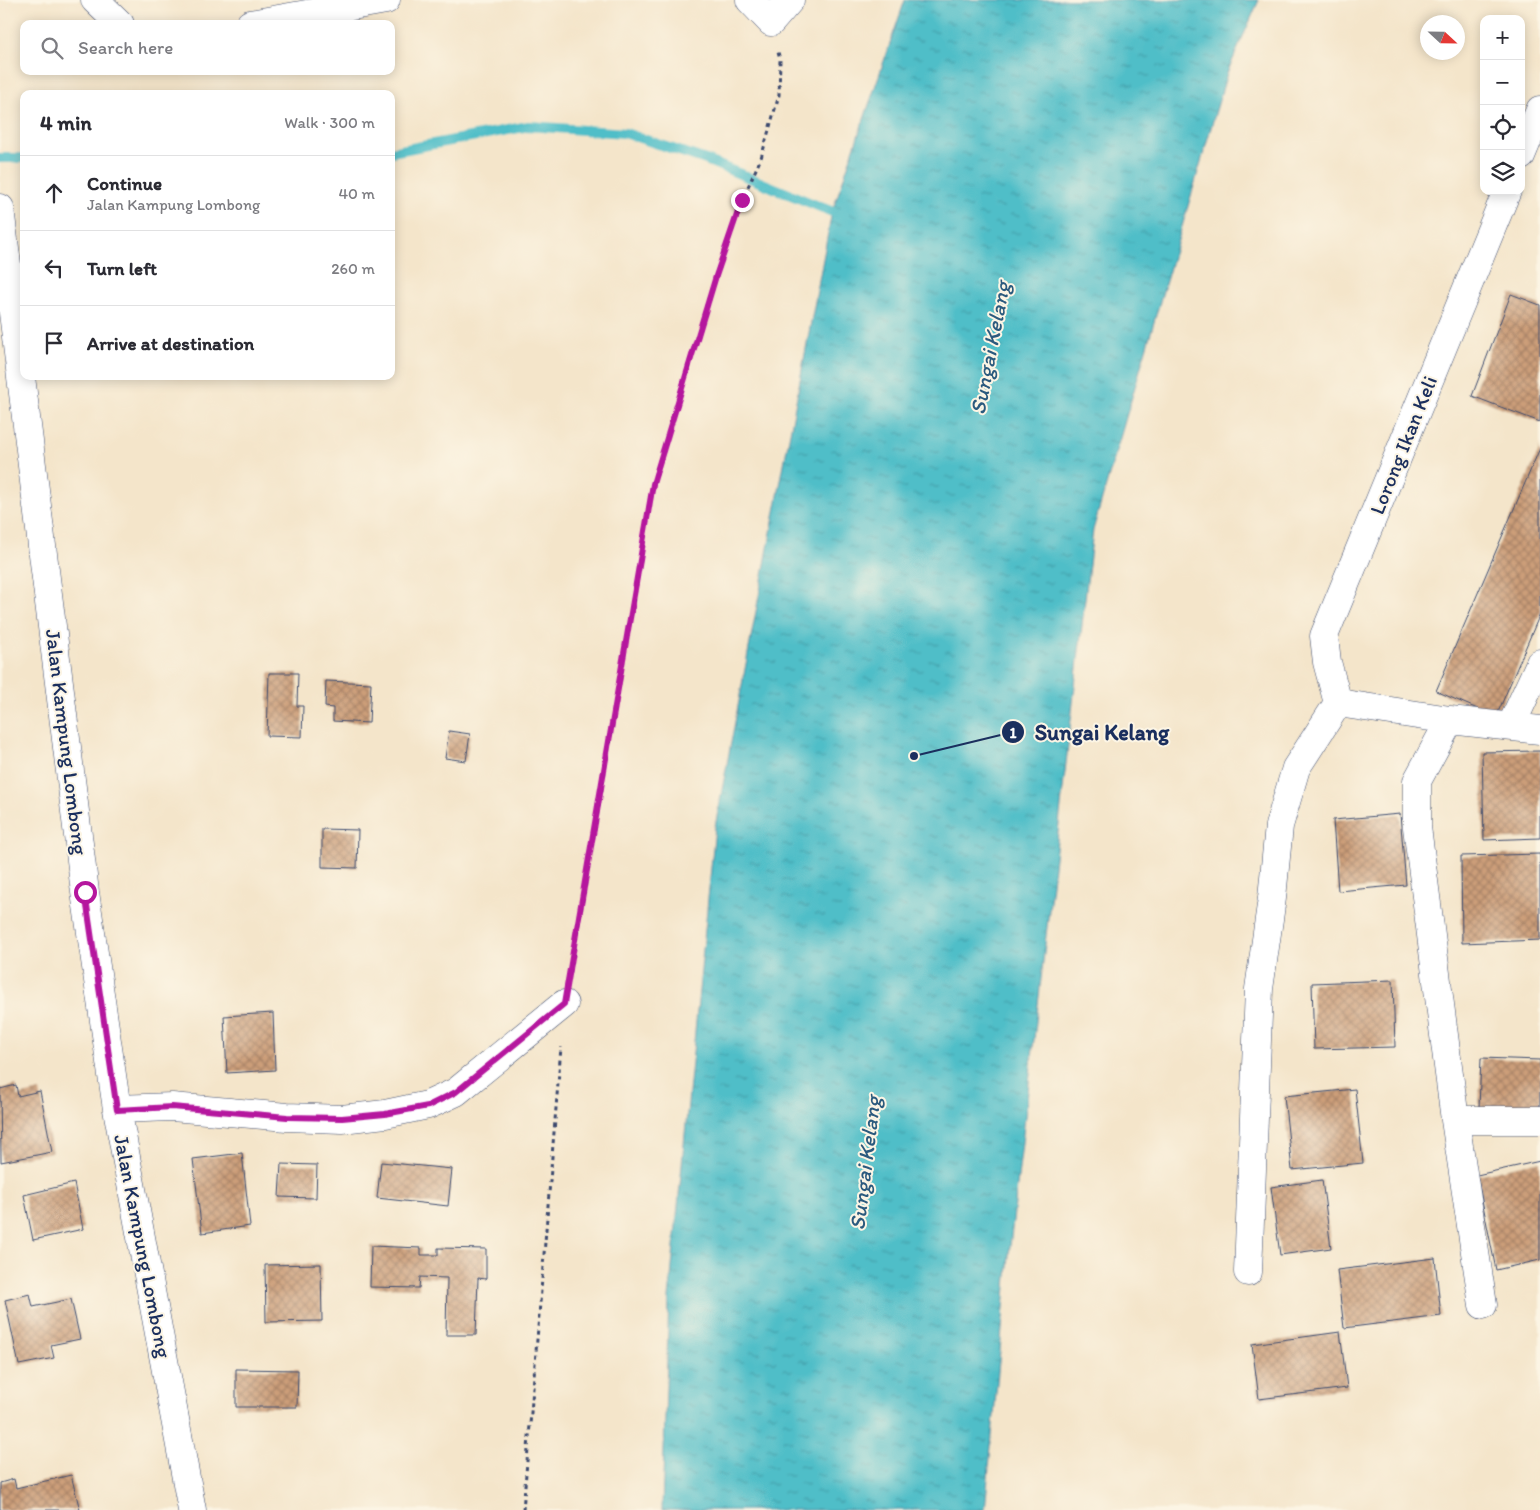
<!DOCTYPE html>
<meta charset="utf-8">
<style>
body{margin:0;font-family:Itim,sans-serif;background:#f2f2f3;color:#2b2b33}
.controls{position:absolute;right:15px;top:15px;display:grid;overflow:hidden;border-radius:10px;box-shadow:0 2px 12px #0003}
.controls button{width:45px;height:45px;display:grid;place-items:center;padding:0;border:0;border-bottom:1px solid #e1e1e2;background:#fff;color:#2b2b33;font:25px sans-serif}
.compass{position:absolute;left:1420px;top:15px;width:45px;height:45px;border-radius:50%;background:#fff;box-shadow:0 2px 12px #0003;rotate:112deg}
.stop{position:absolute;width:15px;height:15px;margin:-11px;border:4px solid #b5179e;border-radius:50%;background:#fff}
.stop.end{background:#b5179e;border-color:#fff;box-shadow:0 1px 5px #0008}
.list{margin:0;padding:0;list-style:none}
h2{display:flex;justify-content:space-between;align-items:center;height:65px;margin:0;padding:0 20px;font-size:21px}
h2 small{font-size:16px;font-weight:400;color:#7c7c81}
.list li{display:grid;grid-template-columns:32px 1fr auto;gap:15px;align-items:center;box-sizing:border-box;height:75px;padding:0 20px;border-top:1px solid #e1e1e2}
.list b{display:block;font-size:19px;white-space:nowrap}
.list p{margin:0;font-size:16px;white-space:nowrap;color:#7c7c81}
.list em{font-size:16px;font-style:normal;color:#7c7c81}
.icon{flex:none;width:28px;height:28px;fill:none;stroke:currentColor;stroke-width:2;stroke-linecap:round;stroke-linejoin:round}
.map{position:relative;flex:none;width:1540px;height:1510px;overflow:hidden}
.search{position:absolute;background:#fff;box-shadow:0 2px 12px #0003;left:20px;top:20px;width:375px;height:55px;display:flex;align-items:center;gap:12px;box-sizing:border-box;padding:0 18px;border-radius:10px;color:#7c7c81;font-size:19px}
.panel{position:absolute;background:#fff;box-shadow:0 2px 12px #0003;left:20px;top:90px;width:375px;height:290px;border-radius:10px}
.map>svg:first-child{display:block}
.water{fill:url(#water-ripples);stroke:#367693}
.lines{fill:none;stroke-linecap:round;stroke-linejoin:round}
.stream{stroke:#50bec8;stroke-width:10}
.building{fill:url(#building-cross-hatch)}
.minor-casing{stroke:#3c4a6e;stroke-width:29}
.path{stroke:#3c4a6e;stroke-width:3;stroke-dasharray:4 4;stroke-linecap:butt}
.minor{stroke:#fff;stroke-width:28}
.route{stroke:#b5179e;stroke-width:6}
.labels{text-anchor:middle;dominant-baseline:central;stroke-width:4;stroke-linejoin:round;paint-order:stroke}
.street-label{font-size:21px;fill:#1b2f5e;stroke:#fcf5e5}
.water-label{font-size:22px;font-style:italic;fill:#2b5a7e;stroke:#fcf5e5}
.leader{fill:none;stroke:#1b2f5e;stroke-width:2}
.callout-dot{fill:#1b2f5e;stroke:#fcf5e5;stroke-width:2}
.mark-label{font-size:15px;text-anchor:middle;font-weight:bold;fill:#fff}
.callout-label{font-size:22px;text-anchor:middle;font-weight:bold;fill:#1b2f5e;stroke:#fcf5e5;stroke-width:4;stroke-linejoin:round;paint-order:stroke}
</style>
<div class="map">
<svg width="1540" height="1510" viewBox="0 0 1540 1510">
<defs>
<pattern id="water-ripples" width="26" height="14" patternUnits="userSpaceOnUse" patternTransform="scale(1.25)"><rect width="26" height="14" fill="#50bec8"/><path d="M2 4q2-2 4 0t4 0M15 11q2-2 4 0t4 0" fill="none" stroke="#429ba6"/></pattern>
<pattern id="building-cross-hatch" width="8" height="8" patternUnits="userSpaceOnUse" patternTransform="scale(1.25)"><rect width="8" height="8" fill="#cc9e79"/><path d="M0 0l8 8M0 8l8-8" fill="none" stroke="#a58166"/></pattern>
</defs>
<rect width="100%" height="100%" fill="#fcf5e5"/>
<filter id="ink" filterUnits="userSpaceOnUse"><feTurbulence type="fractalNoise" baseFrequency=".02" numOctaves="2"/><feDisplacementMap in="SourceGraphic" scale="10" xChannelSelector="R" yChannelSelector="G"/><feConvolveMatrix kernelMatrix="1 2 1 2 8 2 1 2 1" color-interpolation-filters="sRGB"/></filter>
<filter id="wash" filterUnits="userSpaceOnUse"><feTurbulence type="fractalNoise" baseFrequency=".0096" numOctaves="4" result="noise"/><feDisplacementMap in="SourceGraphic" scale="20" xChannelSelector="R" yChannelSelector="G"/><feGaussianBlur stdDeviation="1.12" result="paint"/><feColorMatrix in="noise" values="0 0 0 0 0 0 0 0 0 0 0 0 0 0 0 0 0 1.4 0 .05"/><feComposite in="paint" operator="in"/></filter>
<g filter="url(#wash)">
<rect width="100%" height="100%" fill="#f4e5ca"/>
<path class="water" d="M905,0H1259L1227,73L1093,530L1009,1255L985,1510H662L669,1298L715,827L832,212Z"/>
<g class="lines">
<path class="stream" d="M391,152L529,126L625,133L706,160L845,217
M0,158H24"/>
</g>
<g id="blocks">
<path class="building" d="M1511,294L1540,305V422L1472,396Z
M1540,448V614L1496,717L1436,691Z
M269,673H298L297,706H303L302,737L267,736Z
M326,681L371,683L369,723L333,721V708L325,707Z
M449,731L470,734L466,761L445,758Z
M1540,751V838L1484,840L1482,752Z
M1400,814L1406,885L1338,891L1333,820Z
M322,829L358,830L357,868L322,867Z
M1540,854V940L1462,943L1461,856Z
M1393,980L1395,1047L1314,1049L1312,983Z
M273,1013L275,1070L227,1073L224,1016Z
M1481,1058L1540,1060V1111L1479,1108Z
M16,1085L18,1096L40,1091L52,1152L1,1162L0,1089Z
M1355,1089L1363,1163L1292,1170L1284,1096Z
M242,1153L250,1226L202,1233L193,1159Z
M1540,1161V1260L1496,1270L1477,1175Z
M381,1162L452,1169L448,1206L377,1198Z
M281,1164L317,1165L316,1198L279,1197Z
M1322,1180L1331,1248L1280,1255L1271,1187Z
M74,1183L83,1229L33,1240L24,1195Z
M371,1246L421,1248V1255H438V1248L486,1249V1279L478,1278L476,1335H446L447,1278L420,1277L419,1288L370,1287Z
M1435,1258L1441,1316L1344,1328L1337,1270Z
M321,1264L322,1321L266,1322L265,1265Z
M30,1294L33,1307L71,1299L80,1339L51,1345L54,1358L19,1365L5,1300Z
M1340,1332L1347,1388L1259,1399L1252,1344Z
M236,1369L298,1370L297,1407H236Z
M71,1475L80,1510H0V1483L14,1479L16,1488Z"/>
</g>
</g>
<g filter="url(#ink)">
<use href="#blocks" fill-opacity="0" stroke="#3c4a6e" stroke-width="1"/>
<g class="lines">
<g class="minor-casing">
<path id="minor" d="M95,0L120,24
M750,0L771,22L790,0
M250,24L386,0
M1521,156L1540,110
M0,208L85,892L117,1109L192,1510
M1338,703L1327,662L1324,636L1507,191
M1338,703L1450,720L1540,730
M1450,720L1417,781V827L1455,1120L1483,1305
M1511,726L1540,663
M117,1109L172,1107L287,1117L342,1119L385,1114L428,1105L456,1092L564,1004
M1455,1120H1540
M1248,1272L1259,989L1272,898L1279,826L1296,768L1338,703"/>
</g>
<path class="path" d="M570,973L653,484L716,276L742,200L761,158L779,95L780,60L778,52
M523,1510L561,1047"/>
<use href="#minor" class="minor"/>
</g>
</g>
<g class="lines" filter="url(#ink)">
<path class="route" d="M85,892L117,1110L172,1107L287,1117L342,1118L385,1114L428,1106L456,1092L564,1004L653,484L716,276L742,200"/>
</g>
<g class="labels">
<g class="street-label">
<text transform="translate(1403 445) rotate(-68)">Lorong Ikan Keli</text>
<text transform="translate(67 742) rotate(83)">Jalan Kampung Lombong</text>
<text transform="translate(143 1246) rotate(79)">Jalan Kampung Lombong</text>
</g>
<g class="water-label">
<text transform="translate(990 348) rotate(-79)">Sungai Kelang</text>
<text transform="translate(865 1163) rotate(-83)">Sungai Kelang</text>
</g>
</g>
<path class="leader" d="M914 756L1013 732"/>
<g class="callout-dot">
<circle cx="914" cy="756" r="5"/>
<circle cx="1013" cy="732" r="12"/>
</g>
<g class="mark-label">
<text x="1013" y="738">1</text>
</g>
<g class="callout-label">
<text x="1102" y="740">Sungai Kelang</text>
</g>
</svg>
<div class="controls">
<button>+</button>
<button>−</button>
<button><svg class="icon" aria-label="locate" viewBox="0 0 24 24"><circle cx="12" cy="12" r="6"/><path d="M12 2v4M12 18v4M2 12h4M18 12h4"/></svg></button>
<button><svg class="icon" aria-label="layers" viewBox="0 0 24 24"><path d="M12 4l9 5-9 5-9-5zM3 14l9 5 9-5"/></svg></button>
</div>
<svg class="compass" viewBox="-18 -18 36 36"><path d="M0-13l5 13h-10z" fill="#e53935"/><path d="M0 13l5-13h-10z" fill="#7c7c81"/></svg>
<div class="stop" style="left:85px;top:892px"></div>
<div class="stop end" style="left:742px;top:200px"></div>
<div class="search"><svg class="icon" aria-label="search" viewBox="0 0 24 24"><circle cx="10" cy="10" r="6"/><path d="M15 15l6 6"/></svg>Search here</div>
<section class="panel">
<h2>4 min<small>Walk · 300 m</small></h2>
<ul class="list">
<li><svg class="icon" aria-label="ahead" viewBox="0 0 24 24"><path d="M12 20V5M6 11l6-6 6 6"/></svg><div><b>Continue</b><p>Jalan Kampung Lombong</p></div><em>40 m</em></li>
<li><svg class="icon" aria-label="left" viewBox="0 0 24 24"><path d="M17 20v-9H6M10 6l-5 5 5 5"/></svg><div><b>Turn left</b></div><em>260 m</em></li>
<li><svg class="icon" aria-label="arrive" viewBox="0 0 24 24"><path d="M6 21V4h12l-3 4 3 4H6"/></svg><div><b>Arrive at destination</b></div></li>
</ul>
</section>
</div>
